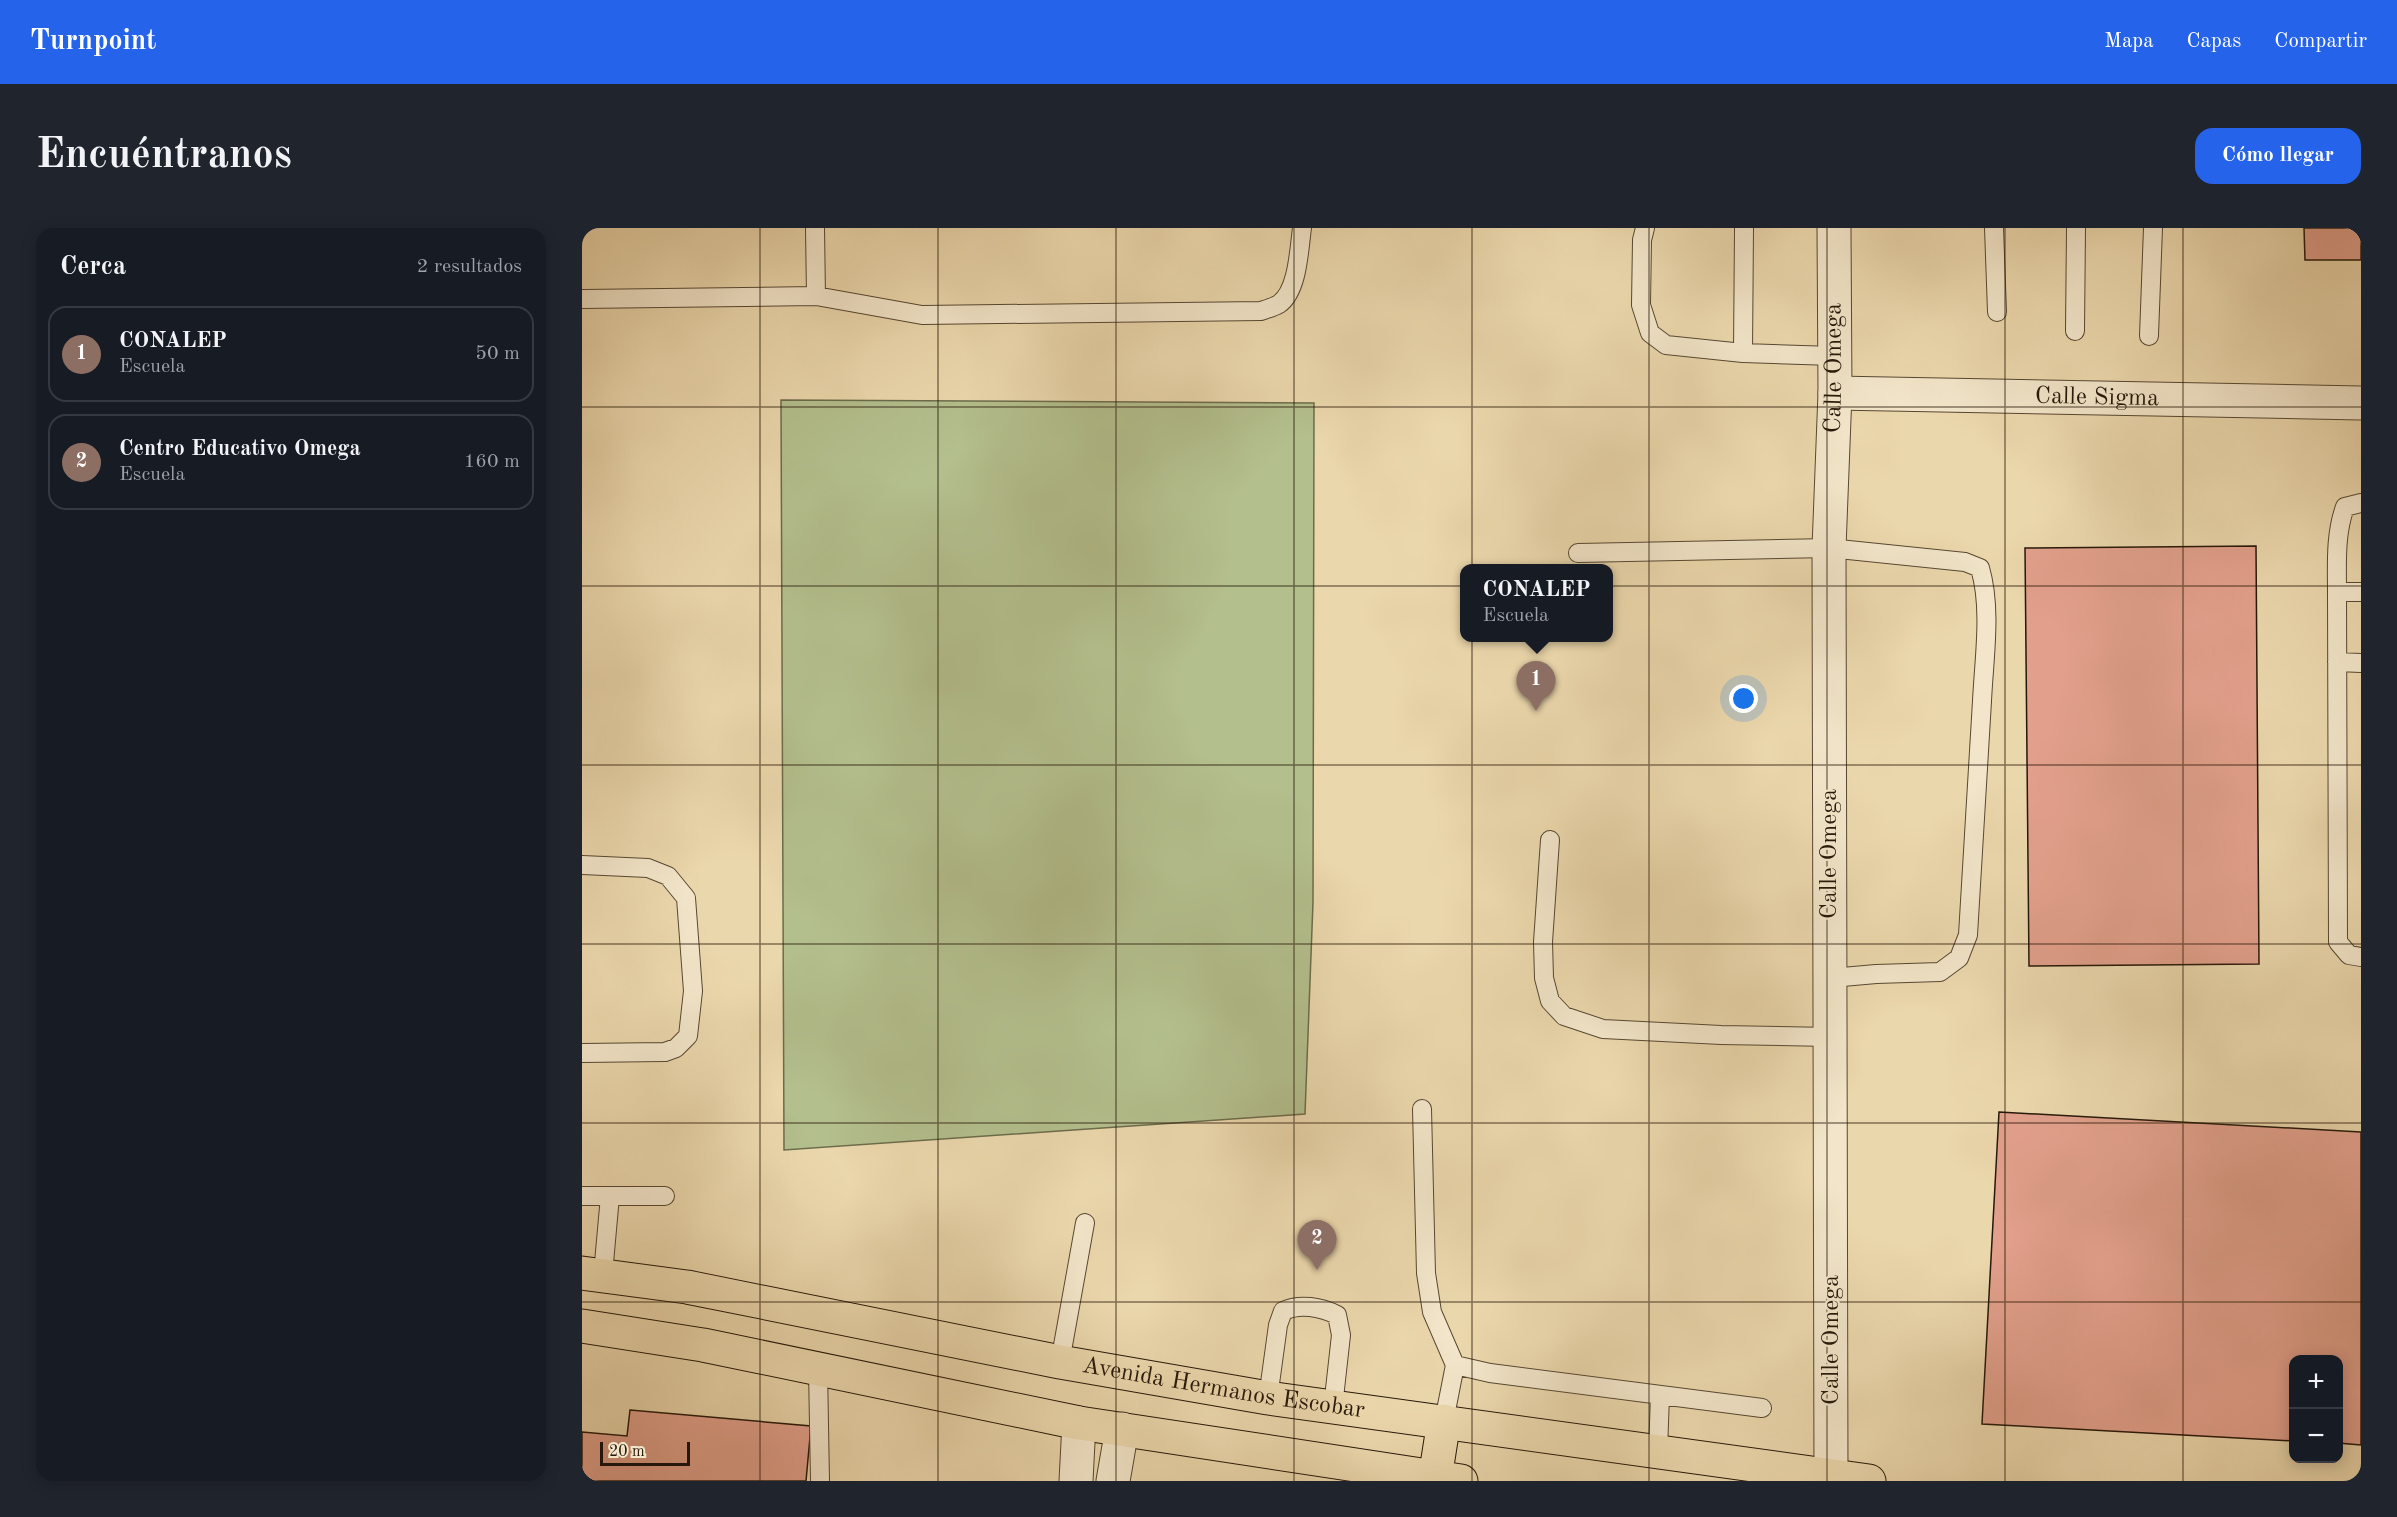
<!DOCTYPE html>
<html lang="es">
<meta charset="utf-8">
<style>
body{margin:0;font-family:"Old Standard TT",serif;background:#20242c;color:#f1f3f6}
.controls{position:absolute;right:18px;bottom:18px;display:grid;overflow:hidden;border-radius:12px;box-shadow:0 3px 15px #0003}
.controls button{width:54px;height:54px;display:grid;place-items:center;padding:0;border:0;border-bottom:2px solid #363941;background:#171b24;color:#f1f3f6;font:30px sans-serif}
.scale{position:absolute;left:18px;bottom:15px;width:90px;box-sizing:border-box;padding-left:6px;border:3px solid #26180a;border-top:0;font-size:16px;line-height:21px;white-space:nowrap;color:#26180a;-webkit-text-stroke:4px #f2e5c9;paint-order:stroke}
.you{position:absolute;left:1162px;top:471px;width:21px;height:21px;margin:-15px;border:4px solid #fff;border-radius:50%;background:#1a73e8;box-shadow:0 0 0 9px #1a73e833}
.badge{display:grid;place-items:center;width:39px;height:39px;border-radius:50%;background:#2563eb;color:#fff;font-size:20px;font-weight:700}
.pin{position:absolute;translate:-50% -50px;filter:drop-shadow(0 2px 3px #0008)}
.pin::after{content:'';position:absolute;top:32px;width:21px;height:18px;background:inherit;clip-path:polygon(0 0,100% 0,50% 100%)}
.popup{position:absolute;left:878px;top:336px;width:153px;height:78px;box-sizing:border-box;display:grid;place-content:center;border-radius:12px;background:#171b24;filter:drop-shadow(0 2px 4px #0005);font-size:20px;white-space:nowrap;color:#9ea1a6}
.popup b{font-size:22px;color:#f1f3f6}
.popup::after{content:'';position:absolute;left:50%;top:100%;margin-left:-12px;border:12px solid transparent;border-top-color:#171b24}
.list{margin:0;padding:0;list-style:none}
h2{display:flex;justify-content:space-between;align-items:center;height:78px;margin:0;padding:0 24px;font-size:26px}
h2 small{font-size:20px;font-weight:400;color:#9ea1a6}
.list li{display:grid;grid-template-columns:39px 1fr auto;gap:18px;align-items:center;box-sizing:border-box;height:96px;margin:0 12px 12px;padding:0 12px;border:2px solid #363941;border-radius:18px}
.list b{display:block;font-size:22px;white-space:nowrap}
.list p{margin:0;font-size:20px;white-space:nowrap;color:#9ea1a6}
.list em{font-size:20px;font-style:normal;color:#9ea1a6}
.map{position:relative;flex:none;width:1779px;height:1253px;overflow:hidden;border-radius:18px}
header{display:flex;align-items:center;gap:36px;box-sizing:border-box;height:84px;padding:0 30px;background:#2563eb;color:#fff}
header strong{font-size:28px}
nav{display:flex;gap:33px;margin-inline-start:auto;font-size:21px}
.intro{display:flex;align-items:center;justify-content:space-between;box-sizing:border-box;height:144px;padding:0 36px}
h1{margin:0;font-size:42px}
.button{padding:15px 27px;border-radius:18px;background:#2563eb;color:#fff;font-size:21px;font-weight:700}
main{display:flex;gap:36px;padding:0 36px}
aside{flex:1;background:#171b24;border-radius:18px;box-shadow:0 3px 15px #0003}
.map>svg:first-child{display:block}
.green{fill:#b3bf8d;stroke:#6c6c4c;stroke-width:1.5}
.building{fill:#e2a08c;stroke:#26180a;stroke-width:1.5}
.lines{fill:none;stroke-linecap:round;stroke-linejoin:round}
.service-casing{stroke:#574832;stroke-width:20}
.minor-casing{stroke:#574832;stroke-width:35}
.primary-casing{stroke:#26180a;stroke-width:35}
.service{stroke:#f2e5c9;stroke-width:18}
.minor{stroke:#f2e5c9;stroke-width:33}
.primary{stroke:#ebd7ac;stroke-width:33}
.grid{fill:none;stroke:#26180a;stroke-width:1.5;stroke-opacity:0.55}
.labels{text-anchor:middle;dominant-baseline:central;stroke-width:4.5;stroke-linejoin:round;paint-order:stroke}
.street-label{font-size:24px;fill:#26180a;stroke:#f2e5c9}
</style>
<header>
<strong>Turnpoint</strong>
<nav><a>Mapa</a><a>Capas</a><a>Compartir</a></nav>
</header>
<div class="intro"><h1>Encuéntranos</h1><a class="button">Cómo llegar</a></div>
<main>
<aside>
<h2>Cerca<small>2 resultados</small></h2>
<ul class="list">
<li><span class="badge" style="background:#8d6e63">1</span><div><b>CONALEP</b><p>Escuela</p></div><em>50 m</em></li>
<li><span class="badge" style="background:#8d6e63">2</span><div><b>Centro Educativo Omega</b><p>Escuela</p></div><em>160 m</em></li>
</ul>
</aside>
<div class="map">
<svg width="1779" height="1253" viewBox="0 0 1779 1253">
<rect width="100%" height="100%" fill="#ebd7ac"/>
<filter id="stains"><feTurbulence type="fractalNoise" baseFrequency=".00333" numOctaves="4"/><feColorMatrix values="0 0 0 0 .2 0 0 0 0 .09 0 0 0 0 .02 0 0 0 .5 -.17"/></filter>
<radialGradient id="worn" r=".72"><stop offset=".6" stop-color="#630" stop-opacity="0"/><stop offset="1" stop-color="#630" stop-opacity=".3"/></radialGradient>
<path class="green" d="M199,172L732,175L731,674L723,886L202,922Z"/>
<path class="building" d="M1722,0H1779V32H1723Z
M1674,318L1677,736L1447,738L1443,320Z
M1417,884L1779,904V1217L1756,1215V1132H1712V1213L1400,1196Z
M48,1182L229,1198L224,1253H0V1204L45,1208Z"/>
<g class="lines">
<g class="service-casing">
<path id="service" d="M233,0L234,68L340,87L679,83C685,81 692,79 697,76C716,63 717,21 720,0
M1063,0L1060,12L1059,77L1068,105L1084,117L1161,125L1252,128
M1412,0L1415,84
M0,71L234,68
M1493,103L1494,0
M1567,108L1571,0
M1161,125L1162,0
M1779,275L1763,279C1753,306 1755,337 1755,364H1779
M996,325L1247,320L1383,334L1398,340C1410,381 1402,430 1400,473C1396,551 1391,629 1386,707L1377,730L1358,744L1294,746L1249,750
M1755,364L1756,714L1767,727L1779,729
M1755,434L1779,435
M968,612L961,714L962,750L968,773L982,788L1021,801L1139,807L1249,809
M0,637L66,640L86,648L104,670L111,763L106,808L94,820L83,824L0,825
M840,881L844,1045L850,1084L873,1137
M0,968H83
M21,1046L28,968
M478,1134L503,995
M236,1140L238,1253
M686,1170L696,1097L701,1083C718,1075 739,1079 755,1087L759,1107L751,1179
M862,1193L873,1137L908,1145L1180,1180
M1076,1223L1078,1167"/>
</g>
<g class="minor-casing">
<g id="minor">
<path id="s1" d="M1253,165L1779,175"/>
<path d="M494,1253L497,1195"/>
<path d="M531,1253L540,1201"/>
<path id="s2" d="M1249,1253L1247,320L1253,165L1252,0"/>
</g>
</g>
<g class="primary-casing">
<g id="primary">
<path id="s3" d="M0,1045L105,1059L478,1134L686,1170L1287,1253"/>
<path d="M0,1098L121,1117L497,1195L879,1253"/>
<path d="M853,1250L862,1193"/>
</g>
</g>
<use href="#service" class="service"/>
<use href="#minor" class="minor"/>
<use href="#primary" class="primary"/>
</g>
<path class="grid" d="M178,0V1253M356,0V1253M534,0V1253M712,0V1253M890,0V1253M1067,0V1253M1245,0V1253M1423,0V1253M1601,0V1253M0,179H1779M0,358H1779M0,537H1779M0,716H1779M0,895H1779M0,1074H1779"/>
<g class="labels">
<g class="street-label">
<text stroke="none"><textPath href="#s2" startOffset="1113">Calle Omega</textPath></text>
<text stroke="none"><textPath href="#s1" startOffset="262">Calle Sigma</textPath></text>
<text transform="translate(1248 626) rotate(-90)">Calle Omega</text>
<text transform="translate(1250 1112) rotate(-90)">Calle Omega</text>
<text stroke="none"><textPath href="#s3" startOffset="652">Avenida Hermanos Escobar</textPath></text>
</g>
</g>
<rect width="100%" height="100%" filter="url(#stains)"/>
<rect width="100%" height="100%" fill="url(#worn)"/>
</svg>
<div class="controls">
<button>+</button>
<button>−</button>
</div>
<div class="scale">20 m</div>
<div class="you"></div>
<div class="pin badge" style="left:954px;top:483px;background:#8d6e63">1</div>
<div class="popup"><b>CONALEP</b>Escuela</div>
<div class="pin badge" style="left:735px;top:1042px;background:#8d6e63">2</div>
</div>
</main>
